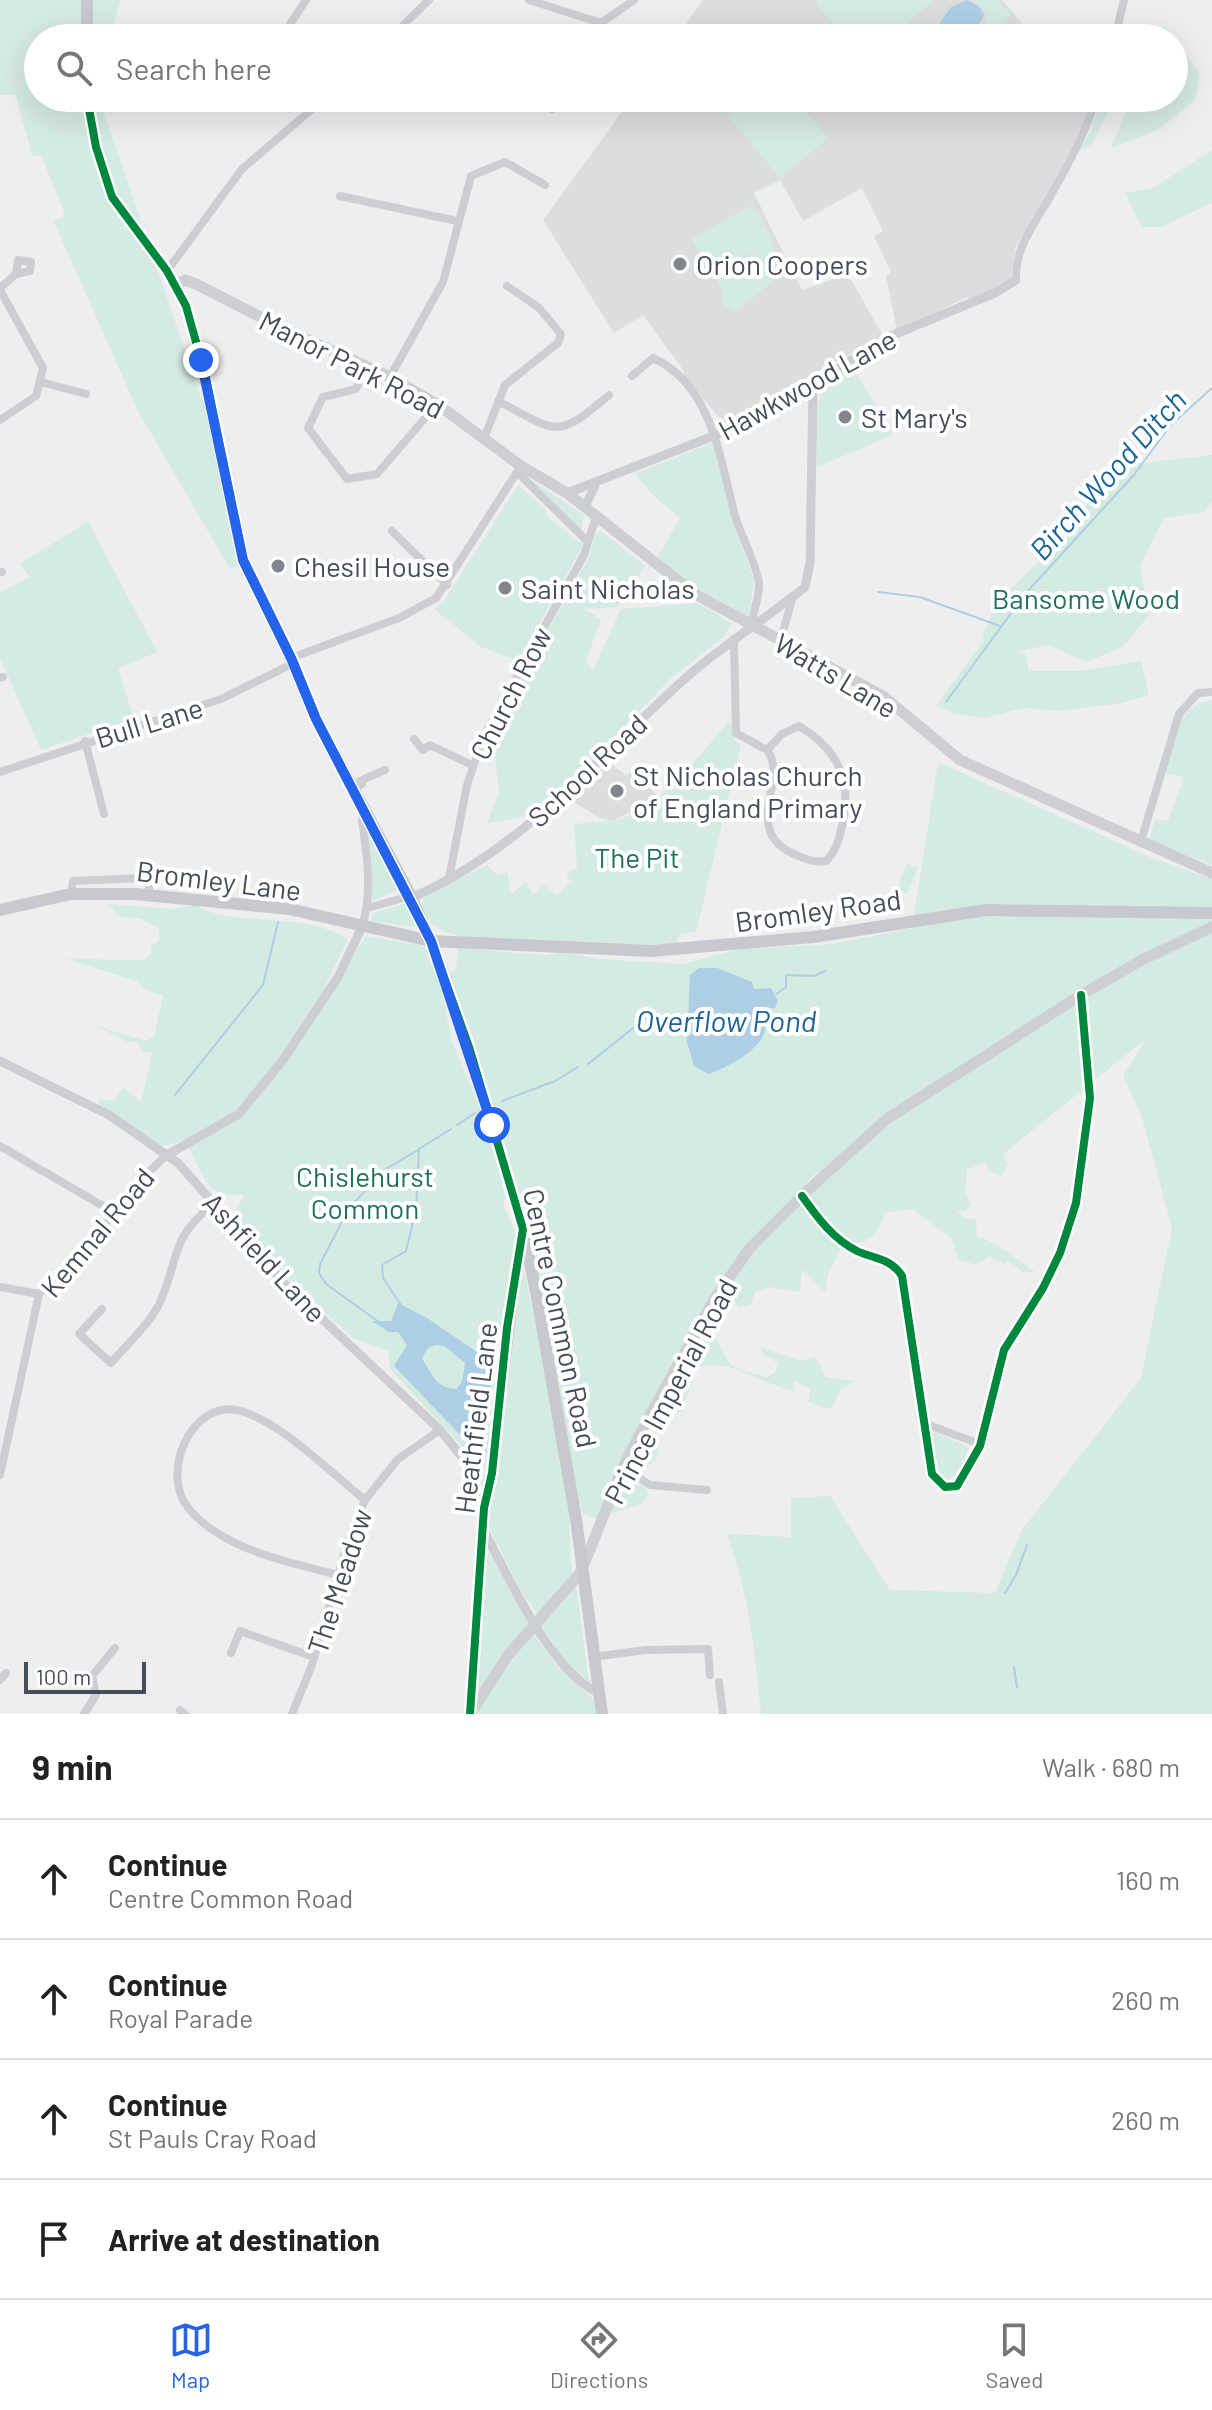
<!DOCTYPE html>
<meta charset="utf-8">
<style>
body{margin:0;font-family:Barlow,sans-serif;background:#f2f2f2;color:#222}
.scale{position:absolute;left:24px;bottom:20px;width:122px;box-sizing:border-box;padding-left:8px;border:4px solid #474d58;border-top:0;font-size:22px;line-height:28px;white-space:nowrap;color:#474d58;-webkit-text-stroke:6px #fff;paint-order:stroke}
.stop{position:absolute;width:24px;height:24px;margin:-18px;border:6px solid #2563eb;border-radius:50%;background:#fff}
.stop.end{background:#2563eb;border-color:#fff;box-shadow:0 2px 8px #0008}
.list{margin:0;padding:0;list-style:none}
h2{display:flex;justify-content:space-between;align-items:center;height:104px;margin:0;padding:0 32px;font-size:34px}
h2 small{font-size:26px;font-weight:400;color:#767676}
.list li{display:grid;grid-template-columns:52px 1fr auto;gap:24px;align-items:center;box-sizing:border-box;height:120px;padding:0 32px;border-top:2px solid #e0e0e0}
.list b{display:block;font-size:30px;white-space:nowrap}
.list p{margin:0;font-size:26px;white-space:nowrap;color:#767676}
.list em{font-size:26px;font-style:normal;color:#767676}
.icon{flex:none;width:44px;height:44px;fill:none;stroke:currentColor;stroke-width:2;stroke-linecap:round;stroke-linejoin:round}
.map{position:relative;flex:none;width:1212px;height:1714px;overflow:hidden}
.search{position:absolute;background:#fff;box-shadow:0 8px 32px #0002;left:24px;right:24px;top:24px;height:88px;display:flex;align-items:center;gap:20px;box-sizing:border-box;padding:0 28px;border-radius:44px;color:#767676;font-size:30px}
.sheet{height:584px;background:#fff}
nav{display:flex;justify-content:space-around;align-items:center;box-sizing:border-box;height:112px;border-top:2px solid #e0e0e0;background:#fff;font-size:22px;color:#767676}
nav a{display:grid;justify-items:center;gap:4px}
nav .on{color:#2563eb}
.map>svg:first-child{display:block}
.education{fill:#dcdddd}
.green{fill:#d4ebe1;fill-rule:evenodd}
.water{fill:#adcee5;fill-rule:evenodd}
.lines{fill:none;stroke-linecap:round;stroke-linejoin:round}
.stream{stroke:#adcee5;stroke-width:2}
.minor{stroke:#cdced1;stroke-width:8}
.tertiary{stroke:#cdced1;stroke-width:9}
.secondary{stroke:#cdcfd2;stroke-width:11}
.primary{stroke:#c7c9ce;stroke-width:12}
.cycleway-casing{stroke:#fff;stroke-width:13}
.cycleway{stroke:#00873e;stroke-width:8}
.route{stroke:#2563eb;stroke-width:10}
.poi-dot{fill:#81858c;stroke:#fff;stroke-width:3}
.labels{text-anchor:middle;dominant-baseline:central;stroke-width:8;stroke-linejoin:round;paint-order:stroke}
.poi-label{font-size:28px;fill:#474d58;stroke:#fff;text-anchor:start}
.street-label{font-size:28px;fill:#474d58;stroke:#fff}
.park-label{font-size:28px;fill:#217158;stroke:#fff}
.water-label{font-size:30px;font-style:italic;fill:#1c6597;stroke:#fff}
</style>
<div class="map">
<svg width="1212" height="1714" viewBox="0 0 1212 1714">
<rect width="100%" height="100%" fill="#eee"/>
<path class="education" d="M703,0H1002L1035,38H676Z
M632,98H1087L1093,103L1049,194L1016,246L1010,282L973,298H965L897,331L886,276L891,272L874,236L883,231L862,188L803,221L780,180L754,193L802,290L848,274L883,336L724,423L683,375L684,371L643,315L614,333L543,220Z
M608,762L626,775L630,772L643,781L659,797L613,821L600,818L572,801Z"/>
<path class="green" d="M0,0H120L110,38H38V98H99L201,398L207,405L241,564L230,569L138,411L53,220L63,218L64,212L41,155L32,156L16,95H0Z
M818,0H934L891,38H846L815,3Z
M971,0H999L1010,14L998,38H978V28L985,21L986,13Z
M1166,27L1173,38H1120L1123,29Z
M1174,40L1200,73L1195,100L1158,130L1111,148L1129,105L1112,104L1092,144L1077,153L1091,131L1101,98H1174Z
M713,98H795L828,138L780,178Z
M1212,150V203L1161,227H1142L1125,193L1153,188Z
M753,205L773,241L770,243L783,260L774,272L776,279L734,312L722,303L723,292L714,275L738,269L755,251L711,274L691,239Z
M851,364L893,435L817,467C815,419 808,393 851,364Z
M715,442L731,516L754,580L749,617L693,586L656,560L680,518L655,497L635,474Z
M1212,455V502L1204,512L1164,518L1140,565L1149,615L1124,646L1087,662L1048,645L1020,651L1026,654L1029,671H1080L1141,661L1149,695L1122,703L1058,711L1024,708L985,718L955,714L936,706L985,639L982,636L997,602L1035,565L1066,541L1084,508L1124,465Z
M529,479L584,515L581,531Z
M518,485L545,509L547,516L583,545L519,661L481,647L434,609L444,601Z
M88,521L157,652L118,669L134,719L41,750L0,658V593L30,577L20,564Z
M601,531L645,566L618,607L584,609L601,619L586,661L593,670L621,609L698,603L731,623L725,636L671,678L553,801L531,815L487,824L499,792L493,740L522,676L590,556L595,535Z
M1212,700V865L1149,841L1155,819L1168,821L1184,777L1164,773C1173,744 1176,704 1212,700Z
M729,721L736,742L741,745L696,932L679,934L677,943L643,945L463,937C443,931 417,924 424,897L487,865L497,875L507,872L511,894L526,882L533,895L543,884L557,895L573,880L566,879L570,871L577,868L574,824C587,823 599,822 611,821C656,815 701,753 729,721Z
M938,762L1152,858L1212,879V1714H761C755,1649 749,1596 727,1534L791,1537V1498L830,1496L890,1590L995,1593L1021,1531L1141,1378L1172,1228L1141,1114L1123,1076L1147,1038L1003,1154L1008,1164L1002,1176L989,1171L985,1162L967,1170L965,1191L971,1204L966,1211H957L965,1218L976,1220L977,1236C997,1242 1017,1260 1035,1272H1023L1008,1261L1004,1265L989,1256L976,1265L958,1259L952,1239L912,1209L885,1213C877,1238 868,1243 842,1245L828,1275L825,1292L802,1269L800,1292L770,1287L756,1291L750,1305L738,1307L728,1290L715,1306L714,1318L705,1326L642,1427V1452L659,1448L657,1458L647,1467L635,1466L625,1482L645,1487L648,1494L642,1504L596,1518L583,1514L570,1467L575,1519L569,1523L572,1575L538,1614L522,1593L490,1529L487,1518L493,1477L482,1487L469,1463V1454L390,1369L388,1351L353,1338L296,1287L233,1218L244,1195C198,1199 206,1167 183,1141L161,1146L99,1104V1099L114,1101L123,1087L141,1102L152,1053L142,1052L138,1042H128L94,1025L146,1041L154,1036L163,995L147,991L137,981L66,959L143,960L151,955V946L159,941V929L141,919L120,916L107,904L172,909L197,905C230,929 306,909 348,940L325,986L331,990L366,936L423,946L428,949L427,955L440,983L452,1042L490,1131L505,1197L503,1204L515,1231L541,1346L540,1312L450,973L456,970L458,948L543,955L563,952L600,959L683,964L740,949L833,944L912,928ZM818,1171L820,1176L808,1195L809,1209L797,1205L799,1191ZM396,1306C430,1308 449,1348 483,1351L485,1371L492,1384L483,1404L482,1421L487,1432L481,1466L466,1441L394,1366L407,1345L398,1332H389L374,1322L391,1321Z
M365,828L397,890L372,901Z
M907,863L918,868L907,894L896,889Z
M406,903L416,922L414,927L371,921L373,913Z
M710,1332C720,1342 721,1350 728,1361C734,1371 756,1374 767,1377L775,1372L778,1363L765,1356L759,1347L801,1361L816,1357L826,1377L855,1381L840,1390L833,1407L825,1409L808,1401L810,1389L794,1381L795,1391C765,1386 731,1358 701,1367L696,1364Z
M436,1345L444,1346L465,1363L462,1382L456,1389C434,1387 433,1374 422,1358L428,1348Z
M683,1376L693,1378L682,1412H677L674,1397Z
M933,1432L969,1447L962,1467L949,1480L937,1474L929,1437Z
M486,1547L529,1624L475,1695Z
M576,1586L589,1682L561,1656L541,1624Z
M532,1633L556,1664L594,1700L596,1714H474Z"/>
<path class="water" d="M967,0L979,6L984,15L976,29V38H929L951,7Z
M699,968H717L752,982L754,989L771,988L778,1001L775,1008L763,1009C763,1016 766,1023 765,1029C763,1049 725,1069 708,1074L694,1066L687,1042L690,975Z
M398,1303L427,1318L474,1350L484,1352L488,1363L485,1371L492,1384C486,1395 479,1408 482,1422C485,1438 491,1451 481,1466L466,1441L394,1366L407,1345L398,1332H389L372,1321H391ZM436,1345L444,1346L465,1363L462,1382L456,1389C435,1387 433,1375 422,1358L428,1348Z"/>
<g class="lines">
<path class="stream" d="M878,592L920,597L1000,626
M946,702L1026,593L1133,476L1171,425L1212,388
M776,994L786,987V975L814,976L825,971
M588,1064L647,1017L674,1014
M175,1095L263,985L278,922
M502,1101L555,1081L578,1067
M457,1125L475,1113
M401,1305L383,1278L382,1265L406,1251L416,1210L419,1149L451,1129
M379,1322L326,1284L319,1273L320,1264L349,1208L386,1169L418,1150
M1005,1593L1016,1575L1027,1545
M1014,1667L1017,1687"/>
<path class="minor" d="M529,0L601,23L634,0
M400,28L411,38
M281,38L306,0
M390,38L429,0
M596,38L601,23
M1115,38L1124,0
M552,109L559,98
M340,196L457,221
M167,271L242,169L325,98
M1016,280C1015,246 1035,224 1051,195C1069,164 1085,132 1097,98
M0,288L16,274L30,271L31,262L18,260L16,274
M0,290L43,368L36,396L0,420
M367,366L356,389L323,397L308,428L347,479L377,474L437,404
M632,376L653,358C711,384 720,457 734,512C740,535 755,559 759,583C760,595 753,613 751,626
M390,377L443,282L471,176L505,162L545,185
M41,382L86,394
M498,401C558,432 555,441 609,395
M484,438L505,385L558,343L561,334L538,307L507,286
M517,472L588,542
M392,531L447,585
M0,572H2
M734,639L736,733L767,750L782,734L799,726C837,749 852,779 843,821C840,836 837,851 826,861C814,863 806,859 796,855C739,832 790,778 767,750
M781,639L793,596
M291,658L399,618L436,598L521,466
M0,678L3,677
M414,739L423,750L430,745L472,765
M85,741L104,814
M0,772L221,699L294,663
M352,789L362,784L360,781L385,770
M1141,841L1179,714L1198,693L1212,692
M449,878L467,785L483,738L584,555L596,517
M71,894L73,881L142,878L149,885V895
M367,908L411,896
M362,927C373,892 367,856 362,820L365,812
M0,1146L115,1213
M802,1196C817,1217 833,1239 857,1251C874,1259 891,1258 902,1276L932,1474L945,1487L957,1486L980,1446L1004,1350L1043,1288L1060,1253L1076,1203L1090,1098L1081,995
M0,1287L39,1294
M102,1309L79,1334L111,1363C126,1345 152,1322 161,1300C181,1252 169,1241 214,1203
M926,1424L980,1444
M623,1467L650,1485L707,1490
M0,1475L39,1294L95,1238L142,1178L167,1155
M338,1575C288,1562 224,1550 189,1509C159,1475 191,1397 241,1411C282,1423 331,1473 365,1500
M231,1653L240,1631L314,1657
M593,1657L645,1650L708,1649L710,1675
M0,1680L6,1673
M719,1682L723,1714
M180,1710L185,1714
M84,1714L96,1695L92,1676L115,1648
M292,1714L312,1665L348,1541L365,1500L398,1459L440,1430"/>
<path class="tertiary" d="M567,493L716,435L813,384L888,337L995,293L1016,280
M585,507L596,483
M411,898C523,850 600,754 689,675C726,643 767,618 805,587L810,563L813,384
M0,1061L109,1115L178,1163L285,1284L440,1430L466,1462L485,1504
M167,1155L239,1114L283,1060L338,977L362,927
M483,1529C509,1577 548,1668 598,1693
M473,1708L484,1508L492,1473L522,1235"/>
<path class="secondary" d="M176,286L185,280L196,284L280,327L390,377L437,404L521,466L567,493L695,594L883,696L960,760L1212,873
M470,1714L509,1654L581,1572L623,1467L643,1428L715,1298L750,1248L807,1191L888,1118L1081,995L1142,960L1212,927"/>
<path class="primary" d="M87,38V0
M87,98L96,147L112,197L167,271L186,306L206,378L243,560L294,663L316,719L411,896L443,971L469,1047L523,1229L537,1297L576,1519L602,1714
M0,910L71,894H135L289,909L431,941L651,951L813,937L986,910L1212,913"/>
<g class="cycleway-casing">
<path id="cycleway" d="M87,98L96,147L112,197L167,271L186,306L206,378L243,560L294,663L316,719L431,941L469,1047L523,1229L507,1328L492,1473L484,1508L470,1714
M802,1196C817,1217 833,1239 857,1251C874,1259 891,1258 902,1276L932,1474L945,1487L957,1486L980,1446L1004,1350L1043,1288L1060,1253L1076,1203L1090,1098L1081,995"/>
</g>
<use href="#cycleway" class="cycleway"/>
</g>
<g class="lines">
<path class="route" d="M201,360L243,560L291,658L316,719L431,941L492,1125"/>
</g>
<g class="poi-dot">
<circle cx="680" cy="264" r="8"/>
<circle cx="845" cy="417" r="8"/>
<circle cx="278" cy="566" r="8"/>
<circle cx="505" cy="588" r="8"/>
<circle cx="617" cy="791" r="8"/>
</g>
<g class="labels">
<g class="poi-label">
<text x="696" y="264">Orion Coopers</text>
<text x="861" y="417">St Mary's</text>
<text x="294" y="566">Chesil House</text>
<text x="521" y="588">Saint Nicholas</text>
<text x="633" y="775">St Nicholas Church<tspan x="633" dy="32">of England Primary</tspan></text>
</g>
<g class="street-label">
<text transform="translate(352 364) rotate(27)">Manor Park Road</text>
<text transform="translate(807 384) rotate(-29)">Hawkwood Lane</text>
<text transform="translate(836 675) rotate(31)">Watts Lane</text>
<text transform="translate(510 693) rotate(-63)">Church Row</text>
<text transform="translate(149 722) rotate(-17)">Bull Lane</text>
<text transform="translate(587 770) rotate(-43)">School Road</text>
<text transform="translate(219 880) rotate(7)">Bromley Lane</text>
<text transform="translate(818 910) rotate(-8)">Bromley Road</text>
<text transform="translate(97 1232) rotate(-50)">Kemnal Road</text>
<text transform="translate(265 1257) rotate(47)">Ashfield Lane</text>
<text transform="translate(561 1318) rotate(78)">Centre Common Road</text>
<text transform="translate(670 1391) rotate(-62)">Prince Imperial Road</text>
<text transform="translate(475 1418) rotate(-83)">Heathfield Lane</text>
<text transform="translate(339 1581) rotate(-72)">The Meadow</text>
</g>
<g class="park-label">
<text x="1086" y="598">Bansome Wood</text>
<text x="637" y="857">The Pit</text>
<text x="365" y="1176">Chislehurst<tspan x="365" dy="32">Common</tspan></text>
</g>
<g class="water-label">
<text transform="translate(1107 474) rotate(-48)">Birch Wood Ditch</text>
<text x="726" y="1020">Overflow Pond</text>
</g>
</g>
</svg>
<div class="scale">100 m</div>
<div class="stop" style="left:492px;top:1125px"></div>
<div class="stop end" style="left:201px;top:360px"></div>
<div class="search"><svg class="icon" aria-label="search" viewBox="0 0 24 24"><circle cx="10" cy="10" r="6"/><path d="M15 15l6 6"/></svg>Search here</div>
</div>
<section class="sheet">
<h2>9 min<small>Walk · 680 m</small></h2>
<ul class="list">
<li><svg class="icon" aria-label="ahead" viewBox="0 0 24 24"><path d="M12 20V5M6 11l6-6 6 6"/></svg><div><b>Continue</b><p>Centre Common Road</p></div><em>160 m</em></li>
<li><svg class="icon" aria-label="ahead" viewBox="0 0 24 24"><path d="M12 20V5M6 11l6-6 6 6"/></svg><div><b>Continue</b><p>Royal Parade</p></div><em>260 m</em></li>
<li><svg class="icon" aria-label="ahead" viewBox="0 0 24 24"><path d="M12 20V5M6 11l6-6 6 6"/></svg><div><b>Continue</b><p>St Pauls Cray Road</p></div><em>260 m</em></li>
<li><svg class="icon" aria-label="arrive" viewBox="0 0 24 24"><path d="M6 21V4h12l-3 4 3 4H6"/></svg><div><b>Arrive at destination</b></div></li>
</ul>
</section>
<nav>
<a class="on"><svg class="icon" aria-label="map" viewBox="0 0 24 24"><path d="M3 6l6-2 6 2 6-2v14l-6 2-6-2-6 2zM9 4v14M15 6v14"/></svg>Map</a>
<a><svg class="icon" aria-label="directions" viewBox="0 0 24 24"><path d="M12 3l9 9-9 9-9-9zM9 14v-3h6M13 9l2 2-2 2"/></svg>Directions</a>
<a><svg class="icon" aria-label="saved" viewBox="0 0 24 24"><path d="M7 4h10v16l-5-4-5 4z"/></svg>Saved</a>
</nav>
